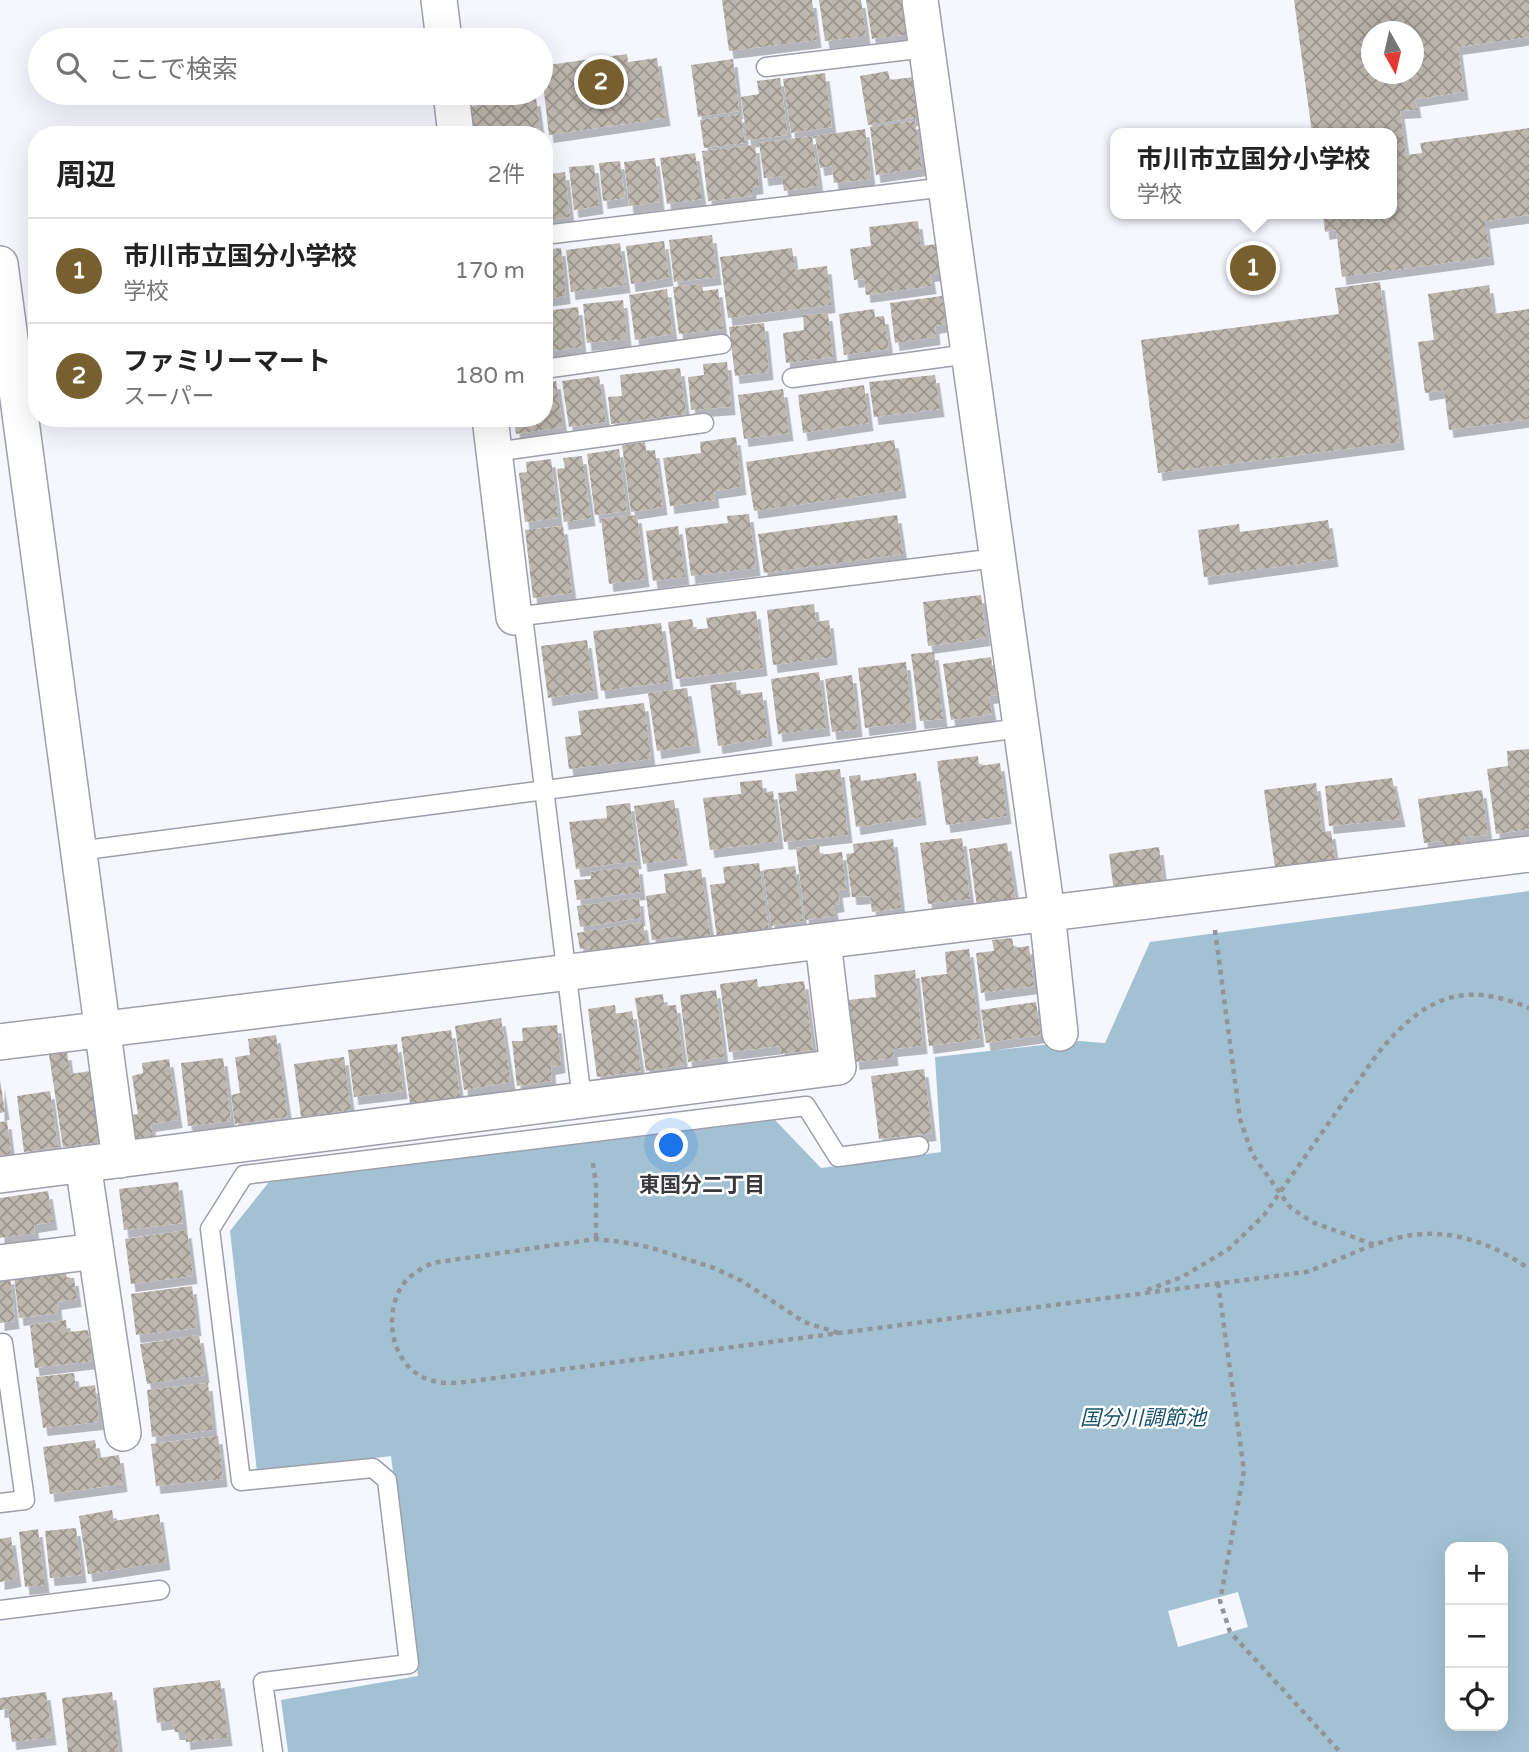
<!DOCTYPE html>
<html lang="ja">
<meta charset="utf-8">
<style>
body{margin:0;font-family:"Varela Round","Noto Sans JP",sans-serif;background:#f2f2f2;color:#222}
.controls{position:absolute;right:21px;bottom:21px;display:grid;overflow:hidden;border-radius:14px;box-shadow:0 7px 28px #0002}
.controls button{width:63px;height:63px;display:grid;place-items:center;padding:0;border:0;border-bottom:2px solid #e0e0e0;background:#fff;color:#222;font:35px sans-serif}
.compass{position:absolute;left:1361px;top:21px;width:63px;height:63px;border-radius:50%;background:#fff;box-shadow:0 7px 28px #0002;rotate:172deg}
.you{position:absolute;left:672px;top:1146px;width:24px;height:24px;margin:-18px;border:5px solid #fff;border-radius:50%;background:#1a73e8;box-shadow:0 0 0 10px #1a73e833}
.badge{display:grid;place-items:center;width:46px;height:46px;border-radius:50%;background:#785f30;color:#fff;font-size:23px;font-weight:700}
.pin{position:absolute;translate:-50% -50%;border:4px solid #fff;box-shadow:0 2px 7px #0006}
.popup{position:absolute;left:1110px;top:128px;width:287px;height:91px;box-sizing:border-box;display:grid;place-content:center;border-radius:14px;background:#fff;filter:drop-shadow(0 2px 5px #0005);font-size:23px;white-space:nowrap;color:#767676}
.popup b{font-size:26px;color:#222}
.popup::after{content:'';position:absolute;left:50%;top:100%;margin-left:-14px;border:14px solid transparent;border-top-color:#fff}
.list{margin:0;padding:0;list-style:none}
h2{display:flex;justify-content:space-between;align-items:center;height:91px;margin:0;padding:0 28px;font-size:30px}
h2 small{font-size:23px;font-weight:400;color:#767676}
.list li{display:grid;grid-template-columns:46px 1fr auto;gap:21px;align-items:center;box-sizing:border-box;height:105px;padding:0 28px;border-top:2px solid #e0e0e0}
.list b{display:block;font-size:26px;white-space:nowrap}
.list p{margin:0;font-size:23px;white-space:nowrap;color:#767676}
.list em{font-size:23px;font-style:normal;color:#767676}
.icon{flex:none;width:38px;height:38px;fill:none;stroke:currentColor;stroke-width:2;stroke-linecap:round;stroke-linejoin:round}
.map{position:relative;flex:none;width:1529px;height:1752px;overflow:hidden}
.search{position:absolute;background:#fff;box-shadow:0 7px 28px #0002;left:28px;top:28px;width:525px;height:77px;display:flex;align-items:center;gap:18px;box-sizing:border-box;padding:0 24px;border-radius:38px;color:#767676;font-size:26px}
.panel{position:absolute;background:#fff;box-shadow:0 7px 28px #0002;left:28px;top:126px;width:525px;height:301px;border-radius:28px}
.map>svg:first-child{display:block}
.water{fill:#a2c2d4;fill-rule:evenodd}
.pier{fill:#f6f7fe}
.building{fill:url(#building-cross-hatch);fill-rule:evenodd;filter:url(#shadow)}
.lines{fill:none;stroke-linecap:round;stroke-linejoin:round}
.lane-casing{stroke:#9e9faa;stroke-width:21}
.street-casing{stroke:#9e9faa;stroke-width:38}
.path{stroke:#93949a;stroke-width:4.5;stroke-dasharray:5 5;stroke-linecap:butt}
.lane{stroke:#fff;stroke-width:18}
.street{stroke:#fff;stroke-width:35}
.labels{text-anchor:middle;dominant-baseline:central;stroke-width:5;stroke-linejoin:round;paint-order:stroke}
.neighbourhood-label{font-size:21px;font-weight:bold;fill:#38393d;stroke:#fff}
.water-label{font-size:21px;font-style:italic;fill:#154f6a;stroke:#fff}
</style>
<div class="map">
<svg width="1529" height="1752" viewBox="0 0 1529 1752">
<defs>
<pattern id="building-cross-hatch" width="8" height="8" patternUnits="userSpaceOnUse" patternTransform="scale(1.75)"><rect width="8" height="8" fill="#beb7ae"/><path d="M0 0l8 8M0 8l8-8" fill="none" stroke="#9b968f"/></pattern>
<filter id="shadow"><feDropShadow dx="4.5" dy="8" stdDeviation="0" flood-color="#0004"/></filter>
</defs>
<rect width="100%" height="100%" fill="#f6f7fe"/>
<path class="water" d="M1529,891V1752H288L281,1700L418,1676L391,1456L257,1472L230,1231L269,1182L775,1120L821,1168L941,1152L935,1057L1080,1041L1105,1043L1150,942ZM1450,1547H1503V1726H1450Z"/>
<path class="pier" d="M1238,1592L1248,1627L1178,1647L1168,1611Z"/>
<path class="building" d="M722,0H812L817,40L729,51Z
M819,0H861L866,36L825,41Z
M866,0H905L909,34L872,39Z
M1294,0H1529V37L1458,47L1464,92L1415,99L1417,110L1400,111L1406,155L1422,153L1420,143L1529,128V215L1485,221L1490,257L1342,277L1336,230L1325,232L1323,214H1391V133H1312ZM1372,32H1414V74H1372Z
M627,54L628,62L657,58L666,118L549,135L541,66Z
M733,59L739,111L698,117L691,65Z
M888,71L890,80L914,77L920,117L868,125L860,76Z
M825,73L832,127L791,133L783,79Z
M780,78L788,135L747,140L741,97L759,94L757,81Z
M472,93H508L509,94L473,99Z
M536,98L540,128L473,135L470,106Z
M741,114L745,143L704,148L700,120Z
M915,121L922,168L876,175L870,127Z
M865,129L871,179L834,183L832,166L820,168L815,136Z
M812,136L819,186L784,191L782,176L764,178L759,143Z
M755,145L759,186L752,187V196L708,201L702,151Z
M695,153L702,199L667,204L660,158Z
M655,158L660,202L629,206L624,162Z
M620,161L625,198L603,201L599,163Z
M594,165L599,206L574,210L569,167Z
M565,172L570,217L544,220V175Z
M918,221L921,246L937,244L941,273L930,274L932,286L866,295L864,279L854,280L850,249L871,246L869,227Z
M712,235L717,277L674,282L669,240Z
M664,241L669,278L631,284L626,246Z
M620,243L626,285L571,292L566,250Z
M561,248L566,296L544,299V250Z
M792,248L795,270L827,266L831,305L728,318L720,257Z
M1380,282L1400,442L1158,473L1141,340L1339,314L1335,288Z
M702,284L703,291L718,289L723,329L679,334L673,287Z
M1489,285L1493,314L1529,309V419L1449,430L1444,390L1425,393L1418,342L1434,340L1428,294Z
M667,289L673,334L635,340L629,295Z
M942,296L946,324L935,326L936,337L895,343L890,303Z
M623,300L627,339L587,343L583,304Z
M578,307L582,347L544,352V311Z
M874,309L875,317L884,316L889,349L844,355L839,314Z
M828,313L833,357L786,363L783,333L804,330L803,315Z
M764,323L769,372L735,376L729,327Z
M727,362L731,407L691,410L688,377L704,375L703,364Z
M680,368L686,414L611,424L608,397L622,396L620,375Z
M935,375L940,409L874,417L869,382Z
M599,376L606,422L569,427L562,381Z
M556,381L563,427L516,434L514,418H544V383Z
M864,385L869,423L803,433L798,395Z
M783,389L789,433L744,439L738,395Z
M736,437L742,487L714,491L715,500L670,506L663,458L701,453L700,442Z
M894,440L902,490L754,511L746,462Z
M645,442L646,451L655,450L663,507L631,512L622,445Z
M619,449L627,511L595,515L587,454Z
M582,456L591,518L564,522L557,469L565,468L563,458Z
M551,459L558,518L525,522L519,473L527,472L526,462Z
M749,514L756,568L691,576L685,528L728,523L727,516Z
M637,515L645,579L609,584L601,519Z
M897,515L903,554L764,573L758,534Z
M1328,520L1334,559L1204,577L1198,530L1239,524L1240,532Z
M563,526L572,593L533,598L525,530Z
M678,526L685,577L653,581L646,531Z
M981,595L986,638L928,646L923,602Z
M814,604L816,622L829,620L833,657L773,665L767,610Z
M756,611L763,668L676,679L668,622L692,619L694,630L708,628L706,618Z
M661,623L669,682L601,691L593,631Z
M587,640L594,691L548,698L541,646Z
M934,652L943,719L920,721L911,654Z
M991,657L997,695L989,696L992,714L951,720L943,664Z
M906,662L912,722L865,728L858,668Z
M819,672L826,728L778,734L771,679Z
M852,675L858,729L832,732L825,679Z
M736,682L737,695L762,692L768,738L718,746L710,685Z
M687,688L696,745L657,751L648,693Z
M644,703L651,759L569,769L565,737L581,735L578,711Z
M1529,749V829L1496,834L1487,769L1508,766L1507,751Z
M978,756L979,766L1000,763L1007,816L946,825L937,761Z
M840,769L848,835L784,842L778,793L797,791L795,774Z
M916,773L922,817L856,827L849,776L860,775L861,781Z
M1392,778L1401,819L1329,826L1325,786Z
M762,780L763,793L773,791L779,841L710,850L703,798L741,794L740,782Z
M1316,783L1322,832L1331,831L1335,860L1275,868L1264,790Z
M1482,790L1488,835L1464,837L1466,845L1444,848L1443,841L1424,843L1418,799Z
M674,800L683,858L643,864L634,806Z
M630,803L637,861L576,869L569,822L607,818L606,806Z
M962,838L970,899L928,904L920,843Z
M893,839L901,908L872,912L870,896L852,897L846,854L854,853L853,844Z
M1007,843L1016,902L977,907L969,849Z
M819,845L820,855L842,852L846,889L838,890L840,904L833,905L835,916L805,920L796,848Z
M1159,847L1164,886L1114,892L1109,854Z
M759,863L769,930L717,938L710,885L725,883L723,867Z
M638,866L641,892L577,900L574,880L591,879L590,872Z
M795,866L803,921L771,926L763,870Z
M701,869L711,940L683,944L682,936L652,940L646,896L666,893L664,874Z
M639,898L641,918L580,927L577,906Z
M643,922L647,949L591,958L590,947L580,949L577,933Z
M1012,938L1014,948L1029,946L1034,986L981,993L976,953L994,951L992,940Z
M969,949L980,1039L929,1046L921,977L947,974L945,952Z
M915,970L923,1046L893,1049L894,1058L855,1062L848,1000L876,997L874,975Z
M757,979L758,987L804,981L813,1050L781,1054L780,1046L729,1052L720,984Z
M716,990L724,1057L688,1062L680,995Z
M663,994L664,1006L676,1005L684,1065L646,1071L635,998Z
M1036,1002L1041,1035L986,1043L981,1010Z
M615,1005L616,1014L632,1011L641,1071L597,1077L588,1009Z
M501,1018L511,1082L464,1090L455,1026Z
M557,1025L561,1065L551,1067L552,1081L517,1086L512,1041H523L522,1028Z
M451,1030L460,1097L410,1104L401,1037Z
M276,1035L288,1117L235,1124L231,1095L240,1093L235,1057L250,1055L248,1039Z
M397,1044L403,1091L354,1097L348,1050Z
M67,1052L70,1074L97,1070L107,1141L63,1147L49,1055Z
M344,1057L351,1110L301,1117L294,1064Z
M223,1058L231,1121L188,1126L181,1063Z
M169,1059L178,1120L151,1124L153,1137L130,1140L126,1116L138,1114L132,1076L143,1073L142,1063Z
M924,1069L932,1133L879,1139L871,1076Z
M0,1080L5,1112L0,1113Z
M50,1091L58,1147L24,1152L17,1096Z
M7,1121L11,1154L0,1156V1122Z
M178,1182L183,1223L124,1230L119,1189Z
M48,1191L53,1222L34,1225L35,1233L0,1238V1198Z
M187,1230L193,1276L131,1284L125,1239Z
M65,1269L67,1278H74L77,1299L57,1302L58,1313L19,1318L14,1276Z
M10,1276L15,1321L0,1323V1278Z
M192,1286L197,1328L136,1335L131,1294Z
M66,1320L67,1332L88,1330L93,1361L35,1368L30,1325Z
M199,1335L205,1375L147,1384L140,1344Z
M74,1373L76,1388L95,1385L99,1422L43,1428L36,1377Z
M208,1383L213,1430L152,1437L147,1390Z
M218,1436L223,1479L156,1486L151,1444Z
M95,1440L98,1458L119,1455L123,1484L50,1494L43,1447Z
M112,1510L114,1521L159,1514L166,1562L88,1574L79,1516Z
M76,1528L82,1575L50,1578L45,1531Z
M38,1529L45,1585L25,1587L19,1532Z
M11,1537L17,1579L0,1582V1539Z
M220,1680L228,1738L186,1742L185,1732H175L173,1721L157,1723L153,1688Z
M46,1692L52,1737L12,1742L8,1709L0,1710V1698Z
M112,1692L119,1752H68L62,1698Z"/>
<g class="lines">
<g class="lane-casing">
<path id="lane" d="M766,67L926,48
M544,235L946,187
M544,369L722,344
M792,378L969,354
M495,452L704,423
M523,616L582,1100
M514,617L997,558
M78,851L1021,728
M0,1503L25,1500L3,1343
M0,1610L160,1590
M273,1752L263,1682L409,1664L387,1480L373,1468L241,1481L210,1229L244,1175L806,1106L838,1157L919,1146"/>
</g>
<g class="street-casing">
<path id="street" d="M439,0L444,40
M920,0L1047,913L1060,1033
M451,93L456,135
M0,264L120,1160
M490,418L514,617
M0,1042C510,980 1019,916 1529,854
M83,1164L123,1433
M0,1175L838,1067L823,942
M0,1263L96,1251"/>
</g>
<path class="path" d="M1215,930L1240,1119L1252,1154L1290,1207L1312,1222L1375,1245
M593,1163L596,1185V1239
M1218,1283L1244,1471L1220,1601L1230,1632L1340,1752
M1147,1290L1182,1277L1229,1249L1264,1215L1378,1053C1423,999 1461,979 1529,1008
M838,1333L804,1322L742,1281L714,1268L649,1247L622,1242L596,1239L432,1263C421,1269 409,1275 402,1286C383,1316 391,1365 427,1379C439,1384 453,1383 465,1382L1306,1272C1336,1262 1366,1245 1397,1238C1444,1226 1490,1241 1529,1269"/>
<use href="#lane" class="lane"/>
<use href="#street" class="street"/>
</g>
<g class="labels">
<g class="neighbourhood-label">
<text x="702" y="1185">東国分二丁目</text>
</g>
<g class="water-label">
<text x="1143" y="1418">国分川調節池</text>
</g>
</g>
</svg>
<div class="controls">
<button>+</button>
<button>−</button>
<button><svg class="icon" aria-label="locate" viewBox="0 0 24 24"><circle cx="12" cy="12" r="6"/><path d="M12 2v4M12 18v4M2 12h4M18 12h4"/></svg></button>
</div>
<svg class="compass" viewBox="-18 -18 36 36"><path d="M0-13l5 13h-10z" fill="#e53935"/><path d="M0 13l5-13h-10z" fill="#767676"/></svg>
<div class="you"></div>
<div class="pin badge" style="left:1253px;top:268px">1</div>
<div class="popup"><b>市川市立国分小学校</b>学校</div>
<div class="pin badge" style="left:601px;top:82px">2</div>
<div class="search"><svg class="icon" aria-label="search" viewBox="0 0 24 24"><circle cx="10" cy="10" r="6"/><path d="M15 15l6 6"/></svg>ここで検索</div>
<section class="panel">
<h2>周辺<small>2件</small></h2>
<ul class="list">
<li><span class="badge">1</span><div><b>市川市立国分小学校</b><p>学校</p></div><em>170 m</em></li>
<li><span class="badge">2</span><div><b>ファミリーマート</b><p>スーパー</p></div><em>180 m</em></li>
</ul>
</section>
</div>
